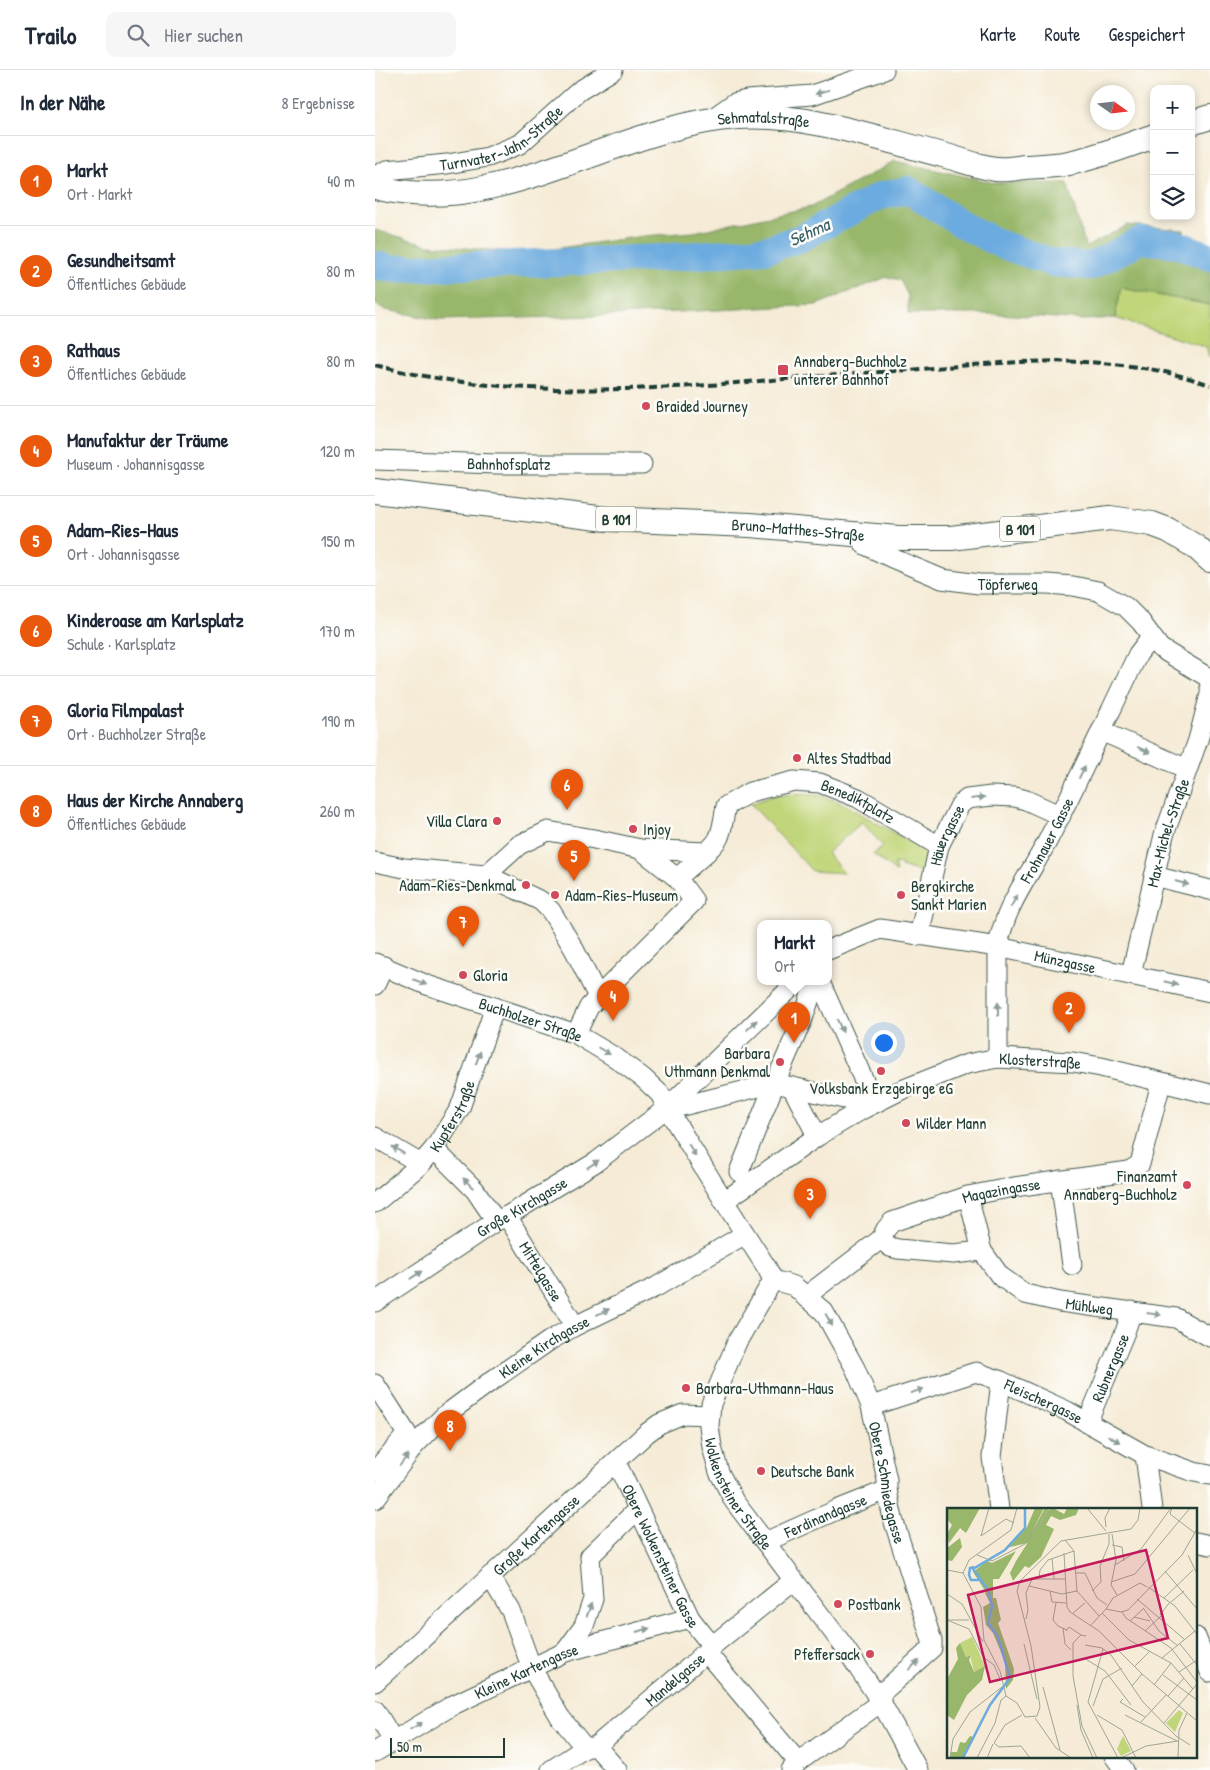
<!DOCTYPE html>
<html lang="de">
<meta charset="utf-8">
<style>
body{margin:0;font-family:"Patrick Hand",sans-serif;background:#f6f6f7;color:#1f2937}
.controls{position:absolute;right:15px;top:15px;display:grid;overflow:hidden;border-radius:10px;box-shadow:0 2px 8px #0003}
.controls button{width:45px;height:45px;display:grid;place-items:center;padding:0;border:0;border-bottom:1px solid #e0e1e3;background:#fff;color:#1f2937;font:25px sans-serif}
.compass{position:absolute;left:715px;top:15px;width:45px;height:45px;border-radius:50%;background:#fff;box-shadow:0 2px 8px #0003;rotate:104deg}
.scale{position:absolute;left:15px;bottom:12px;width:115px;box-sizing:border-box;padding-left:5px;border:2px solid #1f3d34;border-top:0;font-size:14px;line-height:18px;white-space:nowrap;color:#1f3d34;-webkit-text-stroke:4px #fdfcf7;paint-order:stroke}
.you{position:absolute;left:508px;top:972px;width:18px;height:18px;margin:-12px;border:4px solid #fff;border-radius:50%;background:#1a73e8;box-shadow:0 0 0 8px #1a73e833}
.badge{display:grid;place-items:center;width:32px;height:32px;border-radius:50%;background:#ea580c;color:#fff;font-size:16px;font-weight:700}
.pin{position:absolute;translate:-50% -41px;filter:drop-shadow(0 1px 2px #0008)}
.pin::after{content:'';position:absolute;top:26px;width:18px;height:15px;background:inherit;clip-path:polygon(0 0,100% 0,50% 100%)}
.popup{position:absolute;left:382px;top:850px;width:75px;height:65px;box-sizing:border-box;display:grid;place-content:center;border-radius:10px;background:#fff;filter:drop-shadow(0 1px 4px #0005);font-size:16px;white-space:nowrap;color:#747a83}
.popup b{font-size:19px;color:#1f2937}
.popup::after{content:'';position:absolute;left:50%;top:100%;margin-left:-10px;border:10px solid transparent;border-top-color:#fff}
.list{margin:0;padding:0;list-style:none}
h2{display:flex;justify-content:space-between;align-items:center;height:65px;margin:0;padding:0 20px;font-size:21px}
h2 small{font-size:16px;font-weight:400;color:#747a83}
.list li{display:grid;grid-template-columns:32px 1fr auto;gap:15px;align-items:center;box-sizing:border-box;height:90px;padding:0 20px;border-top:1px solid #e0e1e3}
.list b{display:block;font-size:19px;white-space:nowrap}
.list p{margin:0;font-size:16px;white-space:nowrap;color:#747a83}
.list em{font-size:16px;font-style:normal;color:#747a83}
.icon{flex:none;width:28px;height:28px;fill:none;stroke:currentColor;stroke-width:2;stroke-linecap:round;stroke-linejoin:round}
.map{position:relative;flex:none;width:835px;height:1700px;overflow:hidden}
header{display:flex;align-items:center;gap:30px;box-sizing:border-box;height:70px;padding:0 25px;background:#fff;border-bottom:1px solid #e0e1e3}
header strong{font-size:24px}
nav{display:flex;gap:28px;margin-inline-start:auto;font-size:18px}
.search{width:350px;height:45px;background:#f6f6f7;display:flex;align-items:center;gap:12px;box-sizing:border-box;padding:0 18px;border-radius:10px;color:#747a83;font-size:19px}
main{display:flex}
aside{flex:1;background:#fff}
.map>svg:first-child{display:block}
.green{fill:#c1d67a;stroke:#708a57}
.forest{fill:#98b76a;stroke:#5c7a4f}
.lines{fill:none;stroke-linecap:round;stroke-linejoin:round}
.river{stroke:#6cabdf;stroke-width:28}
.minor-casing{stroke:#3f574c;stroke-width:21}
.major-casing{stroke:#3f574c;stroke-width:26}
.minor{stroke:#fff;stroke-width:19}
.major{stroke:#fff;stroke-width:24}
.rail{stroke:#1f3d34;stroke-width:4;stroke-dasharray:8 4;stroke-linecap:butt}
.oneway{fill:#8f9e9a}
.poi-dot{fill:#d1495b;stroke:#fdfcf7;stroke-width:2}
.labels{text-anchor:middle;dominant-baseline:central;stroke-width:5;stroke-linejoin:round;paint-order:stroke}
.shield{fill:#fdfcf7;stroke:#62766e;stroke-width:1}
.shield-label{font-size:15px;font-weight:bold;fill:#1f3d34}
.street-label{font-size:16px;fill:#1f3d34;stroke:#fdfcf7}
.poi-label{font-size:16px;fill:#1f3d34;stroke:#fdfcf7;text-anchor:start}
.water-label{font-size:18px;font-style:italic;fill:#365e67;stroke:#fdfcf7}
.inset-river{fill:none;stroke:#6cabdf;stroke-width:2.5}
.inset-road{fill:none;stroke:#9fa595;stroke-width:1}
.view{fill:#c2185b;fill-opacity:0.15;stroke:#c2185b;stroke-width:2.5}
.inset-edge{fill:none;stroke:#1f3d34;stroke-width:2.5}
</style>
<header>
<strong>Trailo</strong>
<div class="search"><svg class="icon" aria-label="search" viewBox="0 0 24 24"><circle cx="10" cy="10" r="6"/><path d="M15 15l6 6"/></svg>Hier suchen</div>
<nav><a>Karte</a><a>Route</a><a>Gespeichert</a></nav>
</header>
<main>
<aside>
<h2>In der Nähe<small>8 Ergebnisse</small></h2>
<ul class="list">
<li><span class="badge">1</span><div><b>Markt</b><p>Ort · Markt</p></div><em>40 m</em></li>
<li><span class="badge">2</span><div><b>Gesundheitsamt</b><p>Öffentliches Gebäude</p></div><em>80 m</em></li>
<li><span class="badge">3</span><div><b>Rathaus</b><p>Öffentliches Gebäude</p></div><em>80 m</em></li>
<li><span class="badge">4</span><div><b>Manufaktur der Träume</b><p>Museum · Johannisgasse</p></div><em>120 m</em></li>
<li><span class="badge">5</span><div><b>Adam-Ries-Haus</b><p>Ort · Johannisgasse</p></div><em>150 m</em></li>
<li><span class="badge">6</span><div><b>Kinderoase am Karlsplatz</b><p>Schule · Karlsplatz</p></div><em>170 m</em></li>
<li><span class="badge">7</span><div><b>Gloria Filmpalast</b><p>Ort · Buchholzer Straße</p></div><em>190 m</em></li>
<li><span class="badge">8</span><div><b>Haus der Kirche Annaberg</b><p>Öffentliches Gebäude</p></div><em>260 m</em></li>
</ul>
</aside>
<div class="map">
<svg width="835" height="1700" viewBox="0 0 835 1700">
<rect width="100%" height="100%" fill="#fdfcf7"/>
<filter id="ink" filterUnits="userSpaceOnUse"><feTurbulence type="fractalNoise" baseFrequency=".02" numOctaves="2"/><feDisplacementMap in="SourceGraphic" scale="10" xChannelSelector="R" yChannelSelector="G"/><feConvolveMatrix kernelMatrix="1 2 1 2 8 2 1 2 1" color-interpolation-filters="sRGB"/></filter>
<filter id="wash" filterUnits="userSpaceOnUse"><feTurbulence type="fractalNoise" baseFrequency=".0096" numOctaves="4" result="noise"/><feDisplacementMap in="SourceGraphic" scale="20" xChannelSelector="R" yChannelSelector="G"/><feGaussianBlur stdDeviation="1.12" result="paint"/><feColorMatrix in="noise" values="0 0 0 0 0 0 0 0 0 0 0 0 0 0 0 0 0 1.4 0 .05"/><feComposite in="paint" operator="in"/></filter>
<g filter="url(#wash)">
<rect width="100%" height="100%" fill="#f5ebd6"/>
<path class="green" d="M746,218L835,235V287L830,276L740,248Z
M426,724L447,726L469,734L557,785L551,804L526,796L527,794L519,793L521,802L498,784L508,776L487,752L452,783L469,803L437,801L376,734L396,726Z"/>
<path class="forest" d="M520,91L620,113H692L711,177L753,155L809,160L814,189L835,195V235L746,218L740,248L709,250L624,244H533V226L525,210L512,207L441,235L223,246L63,250L11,240L0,234V160L54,175L150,183L268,166L319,162L436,137Z"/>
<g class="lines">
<path class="river" d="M0,195L19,199L284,188L390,180L426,168L505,126L533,120L590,156L625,174L678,193L716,196L766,170L802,174L835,187"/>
</g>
</g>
<g filter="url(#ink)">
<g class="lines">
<g class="minor-casing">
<g id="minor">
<path d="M335,50L359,33L372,30L437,25L509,0"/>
<path id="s1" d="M0,106L12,100L72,94L113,87L145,74L204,21L238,0"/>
<path id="s2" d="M0,390L122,394H267"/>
<path id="s3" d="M484,465L490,475L517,488L567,509L604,514H672L698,516L723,521L751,537L766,552L785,578L834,608L835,618"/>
<path d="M726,661L812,699"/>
<path d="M0,792L29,798L111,805L166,831L176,841L199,879L223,927L214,937L201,964"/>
<path d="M111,805L144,775L173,761L219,769L265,779L332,782"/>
<path d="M779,806L835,820"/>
<path id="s4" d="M302,808C311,800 341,776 344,767C348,757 349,746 351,736L375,722L419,711L445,713L483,728L564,776"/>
<path id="s5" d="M544,866L564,776L585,735L592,729L616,726L640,727L651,730L686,746"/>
<path id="s6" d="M453,880L505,859L623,877L835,922"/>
<path id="s7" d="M0,893L52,915L201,964L241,988L268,1008L285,1024L292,1038L349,1131L392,1198L398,1210"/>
<path id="s8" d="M756,904L789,765L823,670L835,624"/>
<path d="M445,912L499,1033"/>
<path d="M0,915L9,896"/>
<path d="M223,927L319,831L302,808L265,779"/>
<path id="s9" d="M623,988V877C629,837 655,805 673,770C704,709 733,646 763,584L776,567"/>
<path d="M417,1017L438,1058"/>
<path d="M303,1037L400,1013L482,1032"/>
<path d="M0,1067L46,1094"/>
<path d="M59,1079L100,1120L121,1151"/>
<path d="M364,1102L400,1013L429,946L436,924"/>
<path d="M685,1110L697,1195"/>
<path id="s10" d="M593,1126L607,1181L625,1206L650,1224L685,1232L801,1248L835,1267"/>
<path id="s11" d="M349,1131L443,1066L488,1039L524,1021L592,994L623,988L698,992L726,997L835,1024"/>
<path id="s12" d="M0,1133L46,1094L59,1079L85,1038L120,937"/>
<path id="s13" d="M132,1146L200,1256"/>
<path d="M506,1169L515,1177L523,1179L578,1184L607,1181"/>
<path id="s14" d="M398,1210L362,1272L336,1334L334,1356L337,1377L344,1402L359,1431L468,1575L506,1632L543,1700"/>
<path id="s15" d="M398,1210L419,1216L449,1242L480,1298L496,1336L512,1410V1420L518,1449L557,1571V1578L511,1619L501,1625"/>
<path id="s16" d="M430,1227L506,1169L511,1159L517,1152L593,1126L639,1117L754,1101L765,1094L786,1013"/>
<path id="s17" d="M0,1232L121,1151L132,1146L221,1092L292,1038L422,912"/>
<path d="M0,1314L32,1364L0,1401"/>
<path id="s18" d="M496,1336L601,1302L626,1311L692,1341L770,1385L819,1402L835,1405"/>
<path id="s19" d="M712,1353L750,1262L757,1241"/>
<path d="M770,1385L777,1439"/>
<path id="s20" d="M241,1392L315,1548L337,1576"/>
<path id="s21" d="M0,1429L40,1375L69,1346L112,1314L174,1271L200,1256L281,1217L370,1164"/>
<path d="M624,1439L617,1387L626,1311"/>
<path id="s22" d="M390,1472L464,1439L512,1420"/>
<path d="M821,1472L835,1475"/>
<path d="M115,1506L136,1541L157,1599L185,1647L210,1678"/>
<path d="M821,1567L835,1602"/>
<path d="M190,1582L209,1556L218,1529L215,1486L263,1439"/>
<path d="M331,1582L423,1692"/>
<path id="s23" d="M0,1612L272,1363L284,1354L308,1344L334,1345"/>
<path d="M0,1640L18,1670"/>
<path d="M221,1676L242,1700"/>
<path id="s24" d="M0,1682L78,1635L190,1582L315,1548"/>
<path d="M739,1686L749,1700"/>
<path id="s25" d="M176,1700L210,1678L221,1676L318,1594L337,1576L419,1510"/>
<path d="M416,1700L423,1692L506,1632"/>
</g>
</g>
<g class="major-casing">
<g id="major">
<path d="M816,53L835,47"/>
<path id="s26" d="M0,117C123,150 241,55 363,47C433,43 500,68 568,85C583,89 607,98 622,99C631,100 641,98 650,97C665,96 680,96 694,93C723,87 751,76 779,66"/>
<path id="s27" d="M0,421L232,449L375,455L523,468H576L735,448L777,454L793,460L821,477L835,490"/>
</g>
</g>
<use href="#minor" class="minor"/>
<use href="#major" class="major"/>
<path class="rail" d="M0,295C118,326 241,322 361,313C419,308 476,304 534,300C635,292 737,280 835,315"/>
</g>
<defs><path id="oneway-solid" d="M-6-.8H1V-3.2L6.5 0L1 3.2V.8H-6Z" transform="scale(1.25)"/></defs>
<g class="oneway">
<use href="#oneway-solid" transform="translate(447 22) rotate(162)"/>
<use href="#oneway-solid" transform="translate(769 680) rotate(24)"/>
<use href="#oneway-solid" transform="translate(707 702) rotate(-64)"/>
<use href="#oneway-solid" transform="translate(603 728) rotate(-7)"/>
<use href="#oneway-solid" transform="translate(807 813) rotate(15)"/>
<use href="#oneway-solid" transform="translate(639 831) rotate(-62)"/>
<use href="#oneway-solid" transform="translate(45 912) rotate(23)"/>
<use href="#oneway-solid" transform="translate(796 913) rotate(13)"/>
<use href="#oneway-solid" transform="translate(623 939) rotate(-90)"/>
<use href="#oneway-solid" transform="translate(377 955) rotate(-44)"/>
<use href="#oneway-solid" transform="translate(465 956) rotate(66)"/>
<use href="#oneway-solid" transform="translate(229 981) rotate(30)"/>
<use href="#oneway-solid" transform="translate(103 988) rotate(-70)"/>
<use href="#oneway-solid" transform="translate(23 1080) rotate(-149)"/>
<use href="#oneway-solid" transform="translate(317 1080) rotate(59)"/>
<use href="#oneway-solid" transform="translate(218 1094) rotate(-33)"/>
<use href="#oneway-solid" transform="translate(93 1113) rotate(-135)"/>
<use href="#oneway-solid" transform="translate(41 1205) rotate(-34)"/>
<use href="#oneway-solid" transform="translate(228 1242) rotate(-25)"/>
<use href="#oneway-solid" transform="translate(779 1244) rotate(8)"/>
<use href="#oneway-solid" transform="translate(454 1250) rotate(61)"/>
<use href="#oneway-solid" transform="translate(542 1321) rotate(-18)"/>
<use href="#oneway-solid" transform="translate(739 1369) rotate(30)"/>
<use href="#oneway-solid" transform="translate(29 1390) rotate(-53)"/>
<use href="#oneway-solid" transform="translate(214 1540) rotate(-71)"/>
<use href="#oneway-solid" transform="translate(268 1560) rotate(-15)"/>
<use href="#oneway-solid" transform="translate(539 1595) rotate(-41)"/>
<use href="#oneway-solid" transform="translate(41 1656) rotate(-30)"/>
</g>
</g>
<g class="poi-dot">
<rect x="402" y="294" width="12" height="12" rx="2.5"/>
<circle cx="271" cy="336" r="5"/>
<circle cx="422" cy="688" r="5"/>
<circle cx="122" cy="751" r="5"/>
<circle cx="258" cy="759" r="5"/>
<circle cx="151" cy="815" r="5"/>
<circle cx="180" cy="825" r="5"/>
<circle cx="526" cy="825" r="5"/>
<circle cx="88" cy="905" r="5"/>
<circle cx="405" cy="992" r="5"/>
<circle cx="506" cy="1001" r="5"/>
<circle cx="531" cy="1053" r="5"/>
<circle cx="812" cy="1115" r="5"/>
<circle cx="311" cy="1318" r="5"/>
<circle cx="386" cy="1401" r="5"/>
<circle cx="463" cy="1534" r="5"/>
<circle cx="495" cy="1584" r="5"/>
</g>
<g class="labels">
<g class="shield">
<rect x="221" y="436.5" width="40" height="25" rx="4"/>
<rect x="625" y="446.5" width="40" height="25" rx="4"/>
</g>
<g class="shield-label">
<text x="241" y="449">B 101</text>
<text x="645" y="459">B 101</text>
</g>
<g class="street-label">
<text stroke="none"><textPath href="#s26" startOffset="400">Sehmatalstraße</textPath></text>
<text stroke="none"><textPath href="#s1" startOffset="135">Turnvater-Jahn-Straße</textPath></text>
<text stroke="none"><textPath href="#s2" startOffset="134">Bahnhofsplatz</textPath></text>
<text stroke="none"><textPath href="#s27" startOffset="425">Bruno-Matthes-Straße</textPath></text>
<text stroke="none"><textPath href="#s3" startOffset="162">Töpferweg</textPath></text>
<text stroke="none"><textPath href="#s4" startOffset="232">Benediktplatz</textPath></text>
<text stroke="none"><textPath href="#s8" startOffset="146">Max-Michel-Straße</textPath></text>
<text stroke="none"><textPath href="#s5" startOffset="105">Häuergasse</textPath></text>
<text stroke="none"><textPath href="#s9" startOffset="229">Frohnauer Gasse</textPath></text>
<text stroke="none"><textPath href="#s6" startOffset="244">Münzgasse</textPath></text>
<text stroke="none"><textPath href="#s7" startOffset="166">Buchholzer Straße</textPath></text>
<text stroke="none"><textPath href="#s11" startOffset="354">Klosterstraße</textPath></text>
<text stroke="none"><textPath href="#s12" startOffset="118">Kupferstraße</textPath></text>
<text stroke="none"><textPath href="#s16" startOffset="230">Magazingasse</textPath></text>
<text stroke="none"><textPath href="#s17" startOffset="175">Große Kirchgasse</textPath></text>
<text stroke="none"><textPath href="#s13" startOffset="65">Mittelgasse</textPath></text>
<text stroke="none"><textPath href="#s10" startOffset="184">Mühlweg</textPath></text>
<text stroke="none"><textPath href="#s21" startOffset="230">Kleine Kirchgasse</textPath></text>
<text stroke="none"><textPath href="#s19" startOffset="60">Rubnergasse</textPath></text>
<text stroke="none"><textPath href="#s18" startOffset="184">Fleischergasse</textPath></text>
<text stroke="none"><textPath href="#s15" startOffset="245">Obere Schmiedegasse</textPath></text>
<text stroke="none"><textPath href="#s14" startOffset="236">Wolkensteiner Straße</textPath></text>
<text stroke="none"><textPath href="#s22" startOffset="66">Ferdinandgasse</textPath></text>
<text stroke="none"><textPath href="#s23" startOffset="218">Große Kartengasse</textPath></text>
<text stroke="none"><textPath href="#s20" startOffset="104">Obere Wolkensteiner Gasse</textPath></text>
<text stroke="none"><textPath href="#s24" startOffset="172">Kleine Kartengasse</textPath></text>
<text stroke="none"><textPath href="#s25" startOffset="155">Mandelgasse</textPath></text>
</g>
<g class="poi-label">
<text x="419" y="291">Annaberg-Buchholz<tspan x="419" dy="18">unterer Bahnhof</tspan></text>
<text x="281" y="336">Braided Journey</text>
<text x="432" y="688">Altes Stadtbad</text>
<text x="112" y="751" text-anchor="end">Villa Clara</text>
<text x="268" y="759">Injoy</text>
<text x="141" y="815" text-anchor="end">Adam-Ries-Denkmal</text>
<text x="536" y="816">Bergkirche<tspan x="536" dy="18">Sankt Marien</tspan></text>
<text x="190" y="825">Adam-Ries-Museum</text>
<text x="98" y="905">Gloria</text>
<text x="395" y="983" text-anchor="end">Barbara<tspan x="395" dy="18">Uthmann Denkmal</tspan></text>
<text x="506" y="1018" text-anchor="middle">Volksbank Erzgebirge eG</text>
<text x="541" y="1053">Wilder Mann</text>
<text x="802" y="1106" text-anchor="end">Finanzamt<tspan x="802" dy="18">Annaberg-Buchholz</tspan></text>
<text x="321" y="1318">Barbara-Uthmann-Haus</text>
<text x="396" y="1401">Deutsche Bank</text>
<text x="473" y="1534">Postbank</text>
<text x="485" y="1584" text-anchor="end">Pfeffersack</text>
</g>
<g class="water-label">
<text transform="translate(434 162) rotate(-25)">Sehma</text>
</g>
</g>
<g transform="translate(572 1438)">
<rect width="250" height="250" fill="#f5ebd6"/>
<path d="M25,129L38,158L27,164L23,147L19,149L13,135ZM232,202L236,205L228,224L219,215ZM176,228L184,243L174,248L170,241Z" fill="#c1d67a"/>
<path d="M0,0H33L19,25L13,20L2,35L0,26L5,17L0,11ZM88,0H97L85,24L98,0H102L81,35L58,40L80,19ZM106,0L117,6L120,0H132L129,7L113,12L104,8L99,17L107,21L94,49L82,60L78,58L66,73L63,65L69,53L101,3ZM13,30L15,39L5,53L0,52V40ZM69,43L52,71H46V90H49L54,112L51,115L67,161L66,172L59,181L58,154L46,125L39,117L36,99L43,95L38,85L41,82L37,81L26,64L40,53L45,55ZM13,135L19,149L24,147L22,152L27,164L38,158L35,172L20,187L7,212L0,207V171L11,151L9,140ZM23,228L26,229L15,250H4V244H10L13,234L18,235Z" fill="#98b76a"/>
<path class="inset-river" d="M27,59L23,60L22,67L24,72H32M16,250L43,197L63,170L51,129L41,115L45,98L41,82L26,61L58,42L78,20V0"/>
<path class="inset-road" d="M42,0L34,28L59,11L67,15M140,0L159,23M225,0L223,6L248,25M159,19L158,10L163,0M165,26L169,52L164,77L170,87M118,32L127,43L130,83L152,108M165,37L175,39L177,53M117,45L120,99L123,104L152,123L195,166L250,213M30,47L45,53L78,36L103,0M241,47L250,66M105,50L107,71M168,57L194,41L224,0M0,62L16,65M218,63L250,101M129,65H138L150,90L160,97M92,70L93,62L101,52L127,43M164,74L188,66L243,0M82,78L115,86L130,83M201,79L228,98L250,126M103,83L105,94L119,95M145,83L154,74L153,58L162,36V26M0,86L15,96L36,134M217,90L246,62M190,91L237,131M224,94L237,83M109,95L106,112L111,118L120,122M159,101L174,104L181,102L235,47L250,21M159,101L166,90L193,75L200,79M197,101L212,123L231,138M175,104L179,110L224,140L250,174M126,105L138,95M155,105L182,132L224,155L246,181M213,107L223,94M187,109L203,113M79,111L81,102L79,85L85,71H118M0,112L22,121L36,149L47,157L53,171M0,112H22M183,113L197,100M144,117L159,101M116,120L118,136L124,142M119,123L122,119L134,127M198,123L214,108M139,128L134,127L126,135V168L135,218L150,250M77,136L90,191M233,136L250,157M138,137L155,140L164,147L196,194L229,228L243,237M156,141L141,194L171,250M137,150L158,163L184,197M215,150L248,123M187,159L203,143M232,164L250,152M216,167L250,192M207,177L224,155M185,178L195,166M96,179L113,242M59,188L70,195L78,209L90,208L93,199L84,138L70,83L73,73L114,33L184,21L191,12L193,0M59,188L53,163L37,132L34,99L16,65L22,52L64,22L70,0M221,188L237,170M176,191L173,194L198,209M130,197L134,222L146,250M146,198L156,171L175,160M75,207L58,217L47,235L52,239L74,238L83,250M150,207L175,222L189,250M178,207L230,233M88,210L109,240L124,250M194,214L219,187M217,215L250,176M3,250L6,231L23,204L55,179M30,250L48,215L54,192L59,188M40,250L46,236M174,250L199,238L231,233M231,250L232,222L240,205"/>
<path class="view" d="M199,42L221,130L43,174L21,87Z"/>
<rect width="250" height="250" class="inset-edge"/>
</g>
</svg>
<div class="controls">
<button>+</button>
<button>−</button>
<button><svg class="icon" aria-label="layers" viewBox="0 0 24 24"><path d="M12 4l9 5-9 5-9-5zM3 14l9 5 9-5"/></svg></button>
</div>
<svg class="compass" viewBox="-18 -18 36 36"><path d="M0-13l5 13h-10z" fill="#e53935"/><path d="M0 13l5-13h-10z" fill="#747a83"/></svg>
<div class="scale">50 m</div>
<div class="you"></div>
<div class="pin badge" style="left:419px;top:973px">1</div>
<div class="popup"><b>Markt</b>Ort</div>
<div class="pin badge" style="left:694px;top:963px">2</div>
<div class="pin badge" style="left:435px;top:1149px">3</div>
<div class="pin badge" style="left:238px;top:951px">4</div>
<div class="pin badge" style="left:199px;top:811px">5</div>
<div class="pin badge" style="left:192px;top:740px">6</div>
<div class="pin badge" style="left:88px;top:877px">7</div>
<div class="pin badge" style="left:75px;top:1381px">8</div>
</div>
</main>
